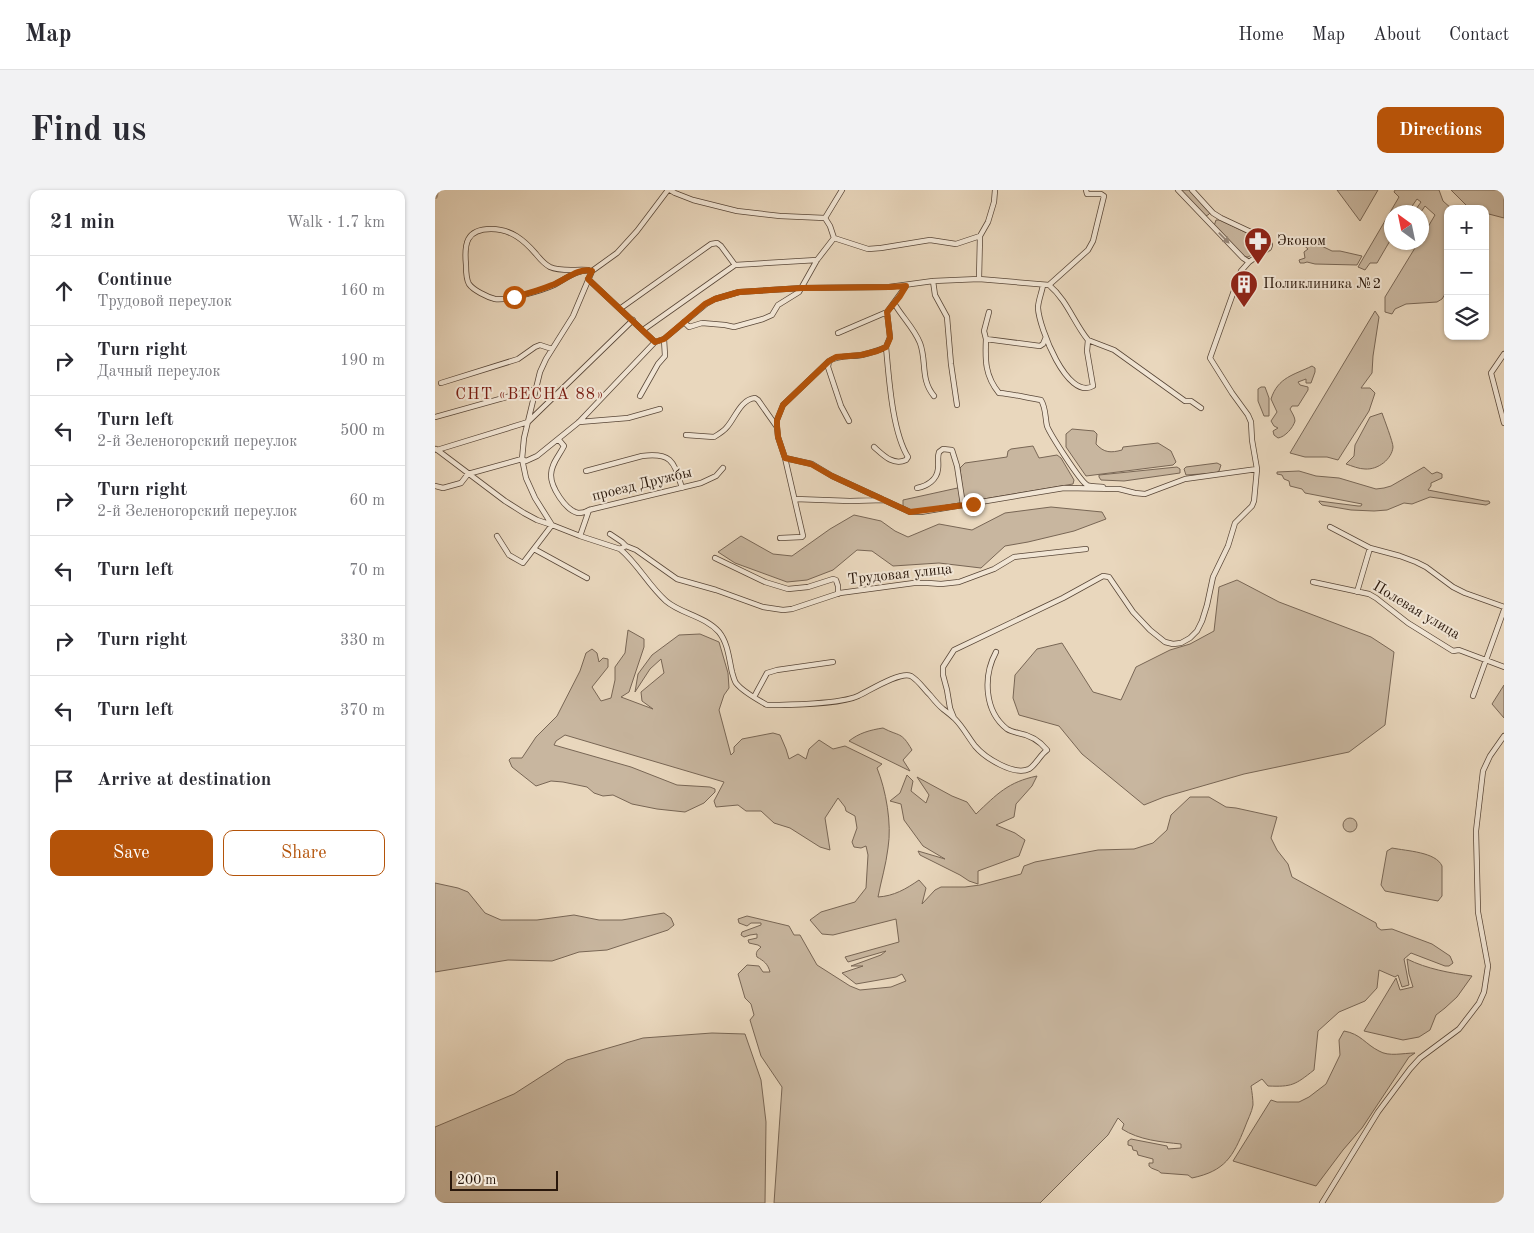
<!DOCTYPE html>
<meta charset="utf-8">
<style>
body{margin:0;font-family:"Old Standard TT",serif;background:#f2f2f3;color:#2b2b33}
.controls{position:absolute;right:15px;top:15px;display:grid;overflow:hidden;border-radius:10px;box-shadow:0 1px 4px #0004}
.controls button{width:45px;height:45px;display:grid;place-items:center;padding:0;border:0;border-bottom:1px solid #e1e1e2;background:#fff;color:#2b2b33;font:25px sans-serif}
.compass{position:absolute;left:949px;top:15px;width:45px;height:45px;border-radius:50%;background:#fff;box-shadow:0 1px 4px #0004;rotate:327deg}
.scale{position:absolute;left:15px;bottom:12px;width:108px;box-sizing:border-box;padding-left:5px;border:2px solid #29170b;border-top:0;font-size:14px;line-height:18px;white-space:nowrap;color:#29170b;-webkit-text-stroke:4px #f1e5d4;paint-order:stroke}
.stop{position:absolute;width:15px;height:15px;margin:-11px;border:4px solid #b45309;border-radius:50%;background:#fff}
.stop.end{background:#b45309;border-color:#fff;box-shadow:0 1px 5px #0008}
.list{margin:0;padding:0;list-style:none}
h2{display:flex;justify-content:space-between;align-items:center;height:65px;margin:0;padding:0 20px;font-size:21px}
h2 small{font-size:16px;font-weight:400;color:#7c7c81}
.list li{display:grid;grid-template-columns:32px 1fr auto;gap:15px;align-items:center;box-sizing:border-box;height:70px;padding:0 20px;border-top:1px solid #e1e1e2}
.list b{display:block;font-size:19px;white-space:nowrap}
.list p{margin:0;font-size:16px;white-space:nowrap;color:#7c7c81}
.list em{font-size:16px;font-style:normal;color:#7c7c81}
.actions{display:flex;gap:10px;padding:15px 20px}
.actions a{flex:1;padding:11px 0;border:1px solid #b45309;border-radius:10px;text-align:center;font-size:18px;color:#b45309}
.actions .main{background:#b45309;color:#fff}
.icon{flex:none;width:28px;height:28px;fill:none;stroke:currentColor;stroke-width:2;stroke-linecap:round;stroke-linejoin:round}
.map{position:relative;flex:none;width:1069px;height:1013px;overflow:hidden;border-radius:10px}
header{display:flex;align-items:center;gap:30px;box-sizing:border-box;height:70px;padding:0 25px;background:#fff;border-bottom:1px solid #e1e1e2}
header strong{font-size:24px}
nav{display:flex;gap:28px;margin-inline-start:auto;font-size:18px}
.intro{display:flex;align-items:center;justify-content:space-between;box-sizing:border-box;height:120px;padding:0 30px}
h1{margin:0;font-size:35px}
.button{padding:12px 22px;border-radius:10px;background:#b45309;color:#fff;font-size:18px;font-weight:700}
main{display:flex;gap:30px;padding:0 30px}
aside{flex:1;background:#fff;border-radius:10px;box-shadow:0 1px 4px #0004}
.map>svg:first-child{display:block}
.green{fill:#c8b69f;stroke:#786655}
.lines{fill:none;stroke-linecap:round;stroke-linejoin:round}
.river{stroke:#a89680;stroke-width:6}
.minor-casing{stroke:#594738;stroke-width:6}
.minor{stroke:#f1e5d4;stroke-width:4.5}
.oneway{fill:#97887a}
.route{stroke:#b45309;stroke-width:6}
.labels{text-anchor:middle;dominant-baseline:central;stroke-width:4;stroke-linejoin:round;paint-order:stroke}
.poi-label{font-size:15px;fill:#29170b;stroke:#f1e5d4;text-anchor:start}
.street-label{font-size:15px;fill:#29170b;stroke:#f1e5d4}
.neighbourhood-label{font-size:16px;letter-spacing:1px;fill:#7a1f14;stroke:#f1e5d4}
</style>
<header>
<strong>Map</strong>
<nav><a>Home</a><a>Map</a><a>About</a><a>Contact</a></nav>
</header>
<div class="intro"><h1>Find us</h1><a class="button">Directions</a></div>
<main>
<aside>
<h2>21 min<small>Walk · 1.7 km</small></h2>
<ul class="list">
<li><svg class="icon" aria-label="ahead" viewBox="0 0 24 24"><path d="M12 20V5M6 11l6-6 6 6"/></svg><div><b>Continue</b><p>Трудовой переулок</p></div><em>160 m</em></li>
<li><svg class="icon" aria-label="right" viewBox="0 0 24 24"><path d="M7 20v-9h11M14 6l5 5-5 5"/></svg><div><b>Turn right</b><p>Дачный переулок</p></div><em>190 m</em></li>
<li><svg class="icon" aria-label="left" viewBox="0 0 24 24"><path d="M17 20v-9H6M10 6l-5 5 5 5"/></svg><div><b>Turn left</b><p>2-й Зеленогорский переулок</p></div><em>500 m</em></li>
<li><svg class="icon" aria-label="right" viewBox="0 0 24 24"><path d="M7 20v-9h11M14 6l5 5-5 5"/></svg><div><b>Turn right</b><p>2-й Зеленогорский переулок</p></div><em>60 m</em></li>
<li><svg class="icon" aria-label="left" viewBox="0 0 24 24"><path d="M17 20v-9H6M10 6l-5 5 5 5"/></svg><div><b>Turn left</b></div><em>70 m</em></li>
<li><svg class="icon" aria-label="right" viewBox="0 0 24 24"><path d="M7 20v-9h11M14 6l5 5-5 5"/></svg><div><b>Turn right</b></div><em>330 m</em></li>
<li><svg class="icon" aria-label="left" viewBox="0 0 24 24"><path d="M17 20v-9H6M10 6l-5 5 5 5"/></svg><div><b>Turn left</b></div><em>370 m</em></li>
<li><svg class="icon" aria-label="arrive" viewBox="0 0 24 24"><path d="M6 21V4h12l-3 4 3 4H6"/></svg><div><b>Arrive at destination</b></div></li>
</ul>
<div class="actions"><a class="main">Save</a><a>Share</a></div>
</aside>
<div class="map">
<svg width="1069" height="1013" viewBox="0 0 1069 1013">
<rect width="100%" height="100%" fill="#e9d7bd"/>
<filter id="stains"><feTurbulence type="fractalNoise" baseFrequency=".004" numOctaves="4"/><feColorMatrix values="0 0 0 0 .2 0 0 0 0 .09 0 0 0 0 .02 0 0 0 .5 -.17"/></filter>
<radialGradient id="worn" r=".72"><stop offset=".6" stop-color="#630" stop-opacity="0"/><stop offset="1" stop-color="#630" stop-opacity=".3"/></radialGradient>
<path class="green" d="M746,0H755L775,23L773,25L770,26Z
M902,0H943L925,31Z
M960,0H1004L1008,11L1017,19H1013L1012,101L1007,109L1002,112L971,114L960,119L957,124L950,122V107L983,53L986,52L987,47L1000,25L990,16L986,22H979L986,12L982,9L973,22H956V49L942,73H935L930,80L923,77L964,7L959,2Z
M1016,0H1069V28L1050,23V19L1034,18Z
M781,30H785L829,51L831,55V57L813,67H810L779,36Z
M868,47L897,61H905L927,66L922,75L880,74L872,72L869,73H865L864,70L870,68L869,62L873,59L864,51L865,48Z
M940,121L944,127L938,166L937,183L926,198H935L940,203L934,221L903,270L892,267H870L855,263Z
M877,176L880,178V182L876,193H871V189L863,192L865,195L873,197V200L863,216H857L855,219C857,223 860,227 860,231C858,238 850,247 843,248L839,245L838,241L843,238L839,236L836,231L842,222L836,209C843,187 859,185 877,176Z
M826,197H830L834,208V226H829L823,211V199Z
M947,223C949,229 958,252 958,257C957,269 943,280 930,279C924,279 917,276 911,274L919,266L920,255L935,227Z
M637,239L659,241L662,244L661,254C669,263 676,263 687,260L688,257L723,253L736,261L741,272L738,275L651,286L631,257V244Z
M598,256L604,268L622,265L626,268L639,290L638,294L477,321L468,316V310L527,297L525,278L530,273L572,267L573,261L576,259Z
M782,273L786,275L784,281L781,283L751,285L749,279L751,277Z
M742,277L745,279V283L689,291L666,290L664,287V285Z
M989,277L997,284L1002,282L1007,284V288L996,293V296L993,300L1050,311H1054L1055,313L1051,315L995,307L977,314L969,313L952,320L939,321L916,320L887,315L884,312V311L923,316H926L927,314L870,303L867,299L855,296L854,291L849,289L847,285L842,284V282L864,281L881,286L904,288L941,299L949,298L956,296Z
M616,317L667,322L671,329L639,341L593,352L570,356L546,378L504,373L458,376L437,361L422,360L398,380L372,390L352,392L300,373L283,362L306,346L338,364L357,366L395,339L419,325L446,331L460,341L473,347L504,334L537,340L570,323Z
M802,390L844,412L936,447L959,462L950,535L914,562L809,584L729,607L709,615L647,564L624,536L584,525L578,508L580,485L602,459L627,453L658,502L686,510L701,477L735,460L755,454L779,441L784,397Z
M193,440L209,449V457L194,502L186,507L218,519L207,511L206,502L229,483L226,469L215,479L200,502L203,484L217,465L244,445L265,444L284,452L293,483L294,498L289,505L284,520L296,565L299,562V557L307,549L338,543L345,545L351,559L354,569L363,564L371,569L374,559L384,550L398,559L410,556L447,574L442,578C451,600 457,634 453,658C451,675 446,691 443,707C459,706 471,699 484,690L491,698L487,714L500,700L506,697H530L545,695L586,684L589,676L600,672L663,660L699,659L718,653L732,640L736,625L755,607H774L791,617L801,618L842,627L836,648L842,660L853,674L857,687L941,733L942,737L946,740L957,739L997,754L1015,766L1018,773L1014,776H1010L976,763L969,769L974,795L967,797L963,785L960,787L944,780L942,798L930,811L904,822L883,841L879,880C860,895 857,897 833,896L827,889L816,896C817,902 818,909 818,915C817,922 812,931 810,937C798,967 790,981 757,988L753,985L726,983C723,979 717,980 714,976V973H718V969L703,965L702,961L698,960L697,956L693,955V951L696,949L732,956L733,959L746,958V954C726,952 704,950 687,939L689,934L683,928L673,945L605,1013H339L347,897L326,866L315,830L319,825L316,814L310,808L303,784L312,775L324,776L328,782H335C333,774 329,771 322,767C320,762 323,760 326,757L323,755L314,753L313,750L322,748V744L315,745L309,747L306,745L307,742L326,735V733H316L312,736L304,733L303,729L312,726L354,736L359,745H365L382,775L415,796L425,800L456,797L471,791L467,784L461,787L421,794L407,783L428,776H416L446,765L451,761L413,772L410,767L464,752L461,729L398,745L387,744L375,730L386,722L420,712L431,698L433,665L431,656L426,658L419,657L417,652L422,638L420,626L411,621L410,617L403,608L390,628L395,660L385,657L355,638L339,633L326,621H311L303,615L281,617L279,611L289,592L130,545L121,551L119,555L196,577L242,595L275,597L280,599V602L269,613L250,622L222,619L197,614L178,605L168,606L159,603L152,597L128,592L116,591L101,596L77,577L74,570L76,568H87L101,547L122,526L145,481L151,463L157,459L162,463L164,472L168,468L173,469V477L157,497L166,511L176,508L180,490V477L190,463Z
M1069,495V528L1057,514Z
M448,538C465,547 466,541 477,560L468,570L475,581L414,551C424,543 435,540 448,538Z
M472,585L478,591L476,601L491,613L494,605L482,587L517,606L532,612L541,624C562,604 573,592 602,586L597,596L581,614L579,627L561,635L580,643L590,650L584,666L543,681V694L534,691L525,685L485,665L483,661L510,669L488,656L469,630L466,614L455,611L465,603Z
M908 635a7 7 0 1 1 14 0a7 7 0 1 1-14 0Z
M957,658C972,661 1001,662 1007,676V706L1003,711L950,701L946,695L952,661Z
M0,693L23,698L33,702L50,723L66,730H102L139,725L164,730H187L229,723L236,728L239,735L233,740L172,760L144,762L117,771L73,770L0,782Z
M972,769C992,779 1015,783 1037,786L1022,807L1010,818L1001,825L995,840L984,847L968,850L929,841L961,788L965,800L978,797L974,784Z
M909,841C926,844 930,854 944,861C954,867 968,863 980,863L974,867L927,938L908,960L881,996L798,971L836,910L842,912H864L874,907L891,894L905,865L904,850Z
M277,843L310,844L326,890L331,932L330,1013H0V937L79,904L132,870L208,848Z"/>
<g class="lines">
<path class="river" d="M0,6L1,0"/>
<g class="minor-casing">
<path id="minor" d="M233,0L202,41L182,63L157,81L138,126L111,169L105,182L89,248L87,269L91,288L100,308L117,335L145,346L185,359L191,356L201,360L242,389L281,400L328,417L348,420L357,419L405,403L479,393H493L506,394L524,392L559,379L579,367L651,359
M235,0L240,3L258,10L302,21L345,26L390,28L407,0
M743,0L808,68L814,72
M399,48L433,59L446,58L495,50L521,54L545,46
M153,80C141,79 126,82 115,77C109,74 105,69 101,64C89,50 76,39 56,39C31,39 29,54 31,75C31,81 31,89 34,94C38,100 52,107 60,109C72,111 108,100 119,95C130,89 144,78 157,81
M153,89L220,152
M544,89L545,46L553,32L559,12L560,0
M498,91L500,105L512,127L516,174L522,215
M608,95C607,102 603,111 603,118C604,137 632,211 658,196L652,161L653,150C639,133 632,110 614,95
M614,95L653,60L658,51L669,6L666,4H652L651,0
M459,113C467,127 479,138 485,153C492,172 485,189 499,206
M186,118L276,54L282,53L286,56L300,75
M249,132L254,137L267,133L290,135L299,137L328,129L337,125L343,115L364,102L382,70L399,48L395,36L390,28
M208,140L300,75L382,70
M403,143L452,122L471,96
M611,147L608,154L605,156L551,149C550,170 550,186 564,203C579,204 592,208 606,210C611,218 610,227 612,236C615,244 645,291 652,295C656,297 663,296 668,297
M551,149L549,141L554,122
M653,150L679,160L750,211H756L766,218
M1069,164L1056,183L1069,233
M394,171L393,177L406,216L414,231
M6,193L83,169L100,157L105,155L117,159
M205,206L223,174L230,166L229,149
M0,227L101,199
M144,232L193,228L225,219
M342,237V230L348,215L394,171C404,165 415,167 427,165C435,163 443,161 451,157
M251,245L279,247C284,244 289,241 292,237C300,228 306,209 320,208L323,210L342,237L343,247L350,268L368,346L367,347L345,348
M124,250L129,256C124,266 116,274 116,285C116,297 130,320 143,323C147,323 151,322 154,320
M439,257C448,265 458,276 471,270L473,267C457,241 454,188 451,157L455,147L452,122
M1,259L70,311L89,323L102,330L117,335L88,373L74,365L62,346
M2,260L93,232L198,130
M350,268L377,274L397,286L447,309
M151,281L207,266C238,262 239,273 247,298
M0,296L8,298L26,293L33,284L87,269L91,271L102,266L144,232L220,152L229,149L271,114L280,109L304,102L367,98L454,97L498,91L544,89L614,95
M482,298C492,296 502,290 503,279C504,273 502,268 504,262L508,259L517,260L522,276L528,315
M360,309L415,311L449,310L475,322H486L629,298L684,299L700,303L710,304L750,289L822,279
M895,337L935,358L965,366L981,372L991,377L1018,397L1030,403L1069,417
M175,344L187,352L191,356
M145,346L154,320L266,293L281,286L288,278
M99,359L152,388
M185,359C203,374 213,395 231,411C246,424 270,426 284,442C293,453 294,469 297,482C298,485 299,490 301,493C307,501 323,510 332,515C353,515 406,514 423,506C434,501 465,481 476,486C483,490 489,499 495,505C499,510 503,515 508,519C512,522 516,525 520,529C528,537 533,547 540,556C550,568 579,586 594,579C600,576 605,565 612,560C604,550 595,545 583,543C579,542 575,541 572,539C549,521 548,486 561,462
M280,368L330,392L353,399L373,397L398,389L401,390L403,396V404
M878,392L934,404L941,408L973,433L1018,461L1024,460L1069,477
M922,402L935,358
M1038,506L1069,420
M319,507L332,483L342,480L398,472
M519,528L515,518L512,500L508,485V477L519,460L628,408L668,386L674,387L698,422L715,440L730,452L738,454L746,453L755,448L762,441L767,431L772,415L778,387L793,356L800,333L817,316L819,311L822,279L817,250L816,232L813,225L797,203L775,168L806,81L814,72L834,58L835,55L833,50L786,28L778,23L757,0
M887,1013L943,922L975,879L985,868L1024,839L1044,813L1049,802L1053,776L1043,722L1041,641L1048,581L1055,566L1069,546"/>
</g>
<use href="#minor" class="minor"/>
</g>
<defs><path id="oneway-solid" d="M-6-.8H1V-3.2L6.5 0L1 3.2V.8H-6Z" transform="scale(1.25)"/></defs>
<use class="oneway" href="#oneway-solid" transform="translate(789 48) rotate(46)"/>
<g class="lines">
<path class="route" d="M79,107C91,104 105,100 117,95C129,91 143,77 157,81L153,89L220,152L229,149L270,114L280,109L304,102L367,98L454,97L471,96L465,106L452,122L455,148L451,157L442,161L426,165L401,167L394,171L348,215L342,230V236L343,247L350,268L376,274L397,286L475,322L538,314"/>
</g>
<defs>
<g id="pharmacy-pin" transform="scale(1.4375)"><path d="M0 17L-7.5 6A9.5 9.5 0 1 1 7.5 6Z" fill="#8f2418" stroke="#f1e5d4"/><path d="M-2-6h4v4h4v4h-4v4h-4v-4h-4v-4h4Z" fill="#fff"/></g>
<g id="building-pin" transform="scale(1.4375)"><path d="M0 17L-7.5 6A9.5 9.5 0 1 1 7.5 6Z" fill="#8f2418" stroke="#f1e5d4"/><path d="M-4-6H4V6H1V3H-1V6H-4ZM-2.5-4.3h1.7v1.8h-1.7ZM.8-4.3h1.7v1.8H.8ZM-2.5-1h1.7V.8h-1.7ZM.8-1h1.7V.8H.8Z" fill="#fff"/></g>
</defs>
<g fill-rule="evenodd">
<use href="#pharmacy-pin" x="823" y="51"/>
<use href="#building-pin" x="809" y="94"/>
</g>
<g class="labels">
<g class="poi-label">
<text x="842" y="51">Эконом</text>
<text x="828" y="94">Поликлиника №2</text>
</g>
<g class="street-label">
<text transform="translate(207 295) rotate(-14)">проезд Дружбы</text>
<text transform="translate(465 385) rotate(-6)">Трудовая улица</text>
<text transform="translate(981 421) rotate(31)">Полевая улица</text>
</g>
<g class="neighbourhood-label">
<text x="95" y="205">СНТ «ВЕСНА 88»</text>
</g>
</g>
<rect width="100%" height="100%" filter="url(#stains)"/>
<rect width="100%" height="100%" fill="url(#worn)"/>
</svg>
<div class="controls">
<button>+</button>
<button>−</button>
<button><svg class="icon" aria-label="layers" viewBox="0 0 24 24"><path d="M12 4l9 5-9 5-9-5zM3 14l9 5 9-5"/></svg></button>
</div>
<svg class="compass" viewBox="-18 -18 36 36"><path d="M0-13l5 13h-10z" fill="#e53935"/><path d="M0 13l5-13h-10z" fill="#7c7c81"/></svg>
<div class="scale">200 m</div>
<div class="stop" style="left:79px;top:107px"></div>
<div class="stop end" style="left:538px;top:314px"></div>
</div>
</main>
